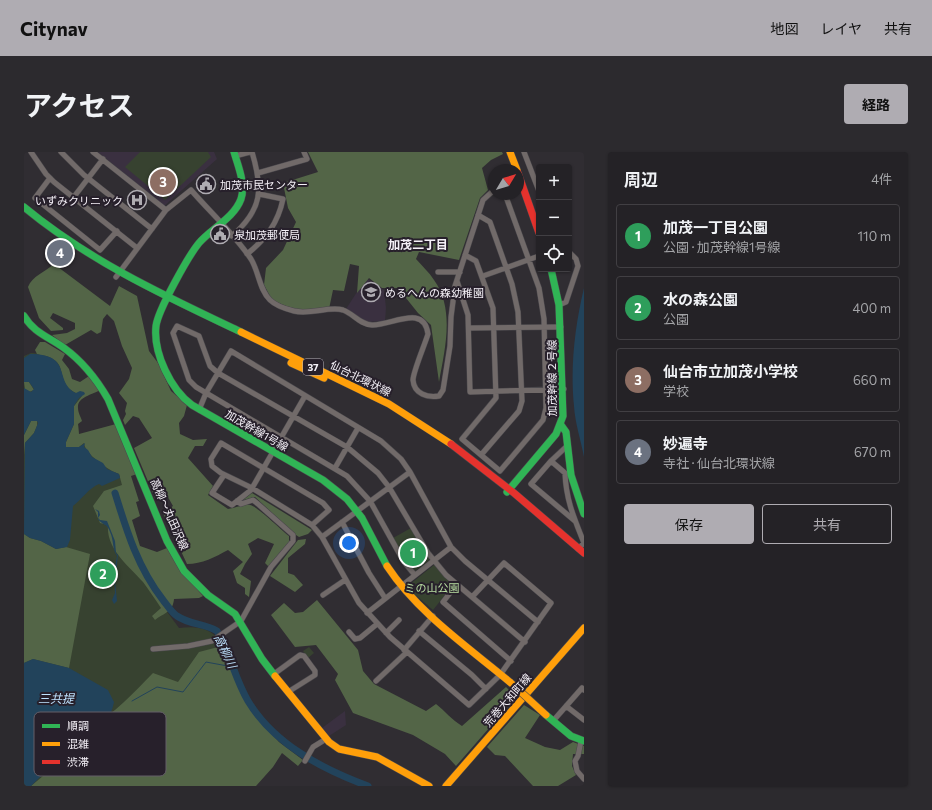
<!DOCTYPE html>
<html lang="ja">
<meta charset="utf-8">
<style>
body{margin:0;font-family:Commissioner,"Noto Sans JP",sans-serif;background:#2c2a2e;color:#f1f3f6}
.controls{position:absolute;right:12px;top:12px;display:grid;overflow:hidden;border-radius:4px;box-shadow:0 1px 3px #0004}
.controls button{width:36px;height:36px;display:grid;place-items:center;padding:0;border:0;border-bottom:1px solid #413f43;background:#242226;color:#f1f3f6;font:20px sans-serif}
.compass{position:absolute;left:464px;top:12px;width:36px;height:36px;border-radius:50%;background:#242226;box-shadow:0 1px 3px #0004;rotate:52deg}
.you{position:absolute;left:325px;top:391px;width:14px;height:14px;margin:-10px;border:3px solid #fff;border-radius:50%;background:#1a73e8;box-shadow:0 0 0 6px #1a73e833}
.badge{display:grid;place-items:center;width:26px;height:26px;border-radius:50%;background:#afacb2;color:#fff;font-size:13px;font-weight:700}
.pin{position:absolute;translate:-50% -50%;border:2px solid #fff;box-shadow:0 1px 4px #0006}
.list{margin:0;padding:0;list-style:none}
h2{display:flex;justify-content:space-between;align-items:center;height:52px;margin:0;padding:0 16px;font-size:17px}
h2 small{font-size:13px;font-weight:400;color:#a3a4a7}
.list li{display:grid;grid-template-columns:26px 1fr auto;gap:12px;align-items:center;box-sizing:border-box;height:64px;margin:0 8px 8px;padding:0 8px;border:1px solid #413f43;border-radius:4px}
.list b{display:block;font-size:15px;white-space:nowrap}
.list p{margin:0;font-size:13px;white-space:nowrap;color:#a3a4a7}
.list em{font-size:13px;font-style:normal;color:#a3a4a7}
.actions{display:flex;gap:8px;padding:12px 16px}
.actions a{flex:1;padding:9px 0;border:1px solid #afacb2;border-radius:4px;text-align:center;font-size:14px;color:#afacb2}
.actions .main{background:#afacb2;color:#111}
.icon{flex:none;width:22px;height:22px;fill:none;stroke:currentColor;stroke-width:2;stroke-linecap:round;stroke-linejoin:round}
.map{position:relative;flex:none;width:560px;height:634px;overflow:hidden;border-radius:4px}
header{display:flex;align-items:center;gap:24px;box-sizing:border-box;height:56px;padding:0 20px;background:#afacb2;color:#111}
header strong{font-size:19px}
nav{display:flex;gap:22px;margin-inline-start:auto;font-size:14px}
.intro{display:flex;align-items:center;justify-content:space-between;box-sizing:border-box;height:96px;padding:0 24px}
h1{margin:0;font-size:28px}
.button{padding:10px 18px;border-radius:4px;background:#afacb2;color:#111;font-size:14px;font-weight:700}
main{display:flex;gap:24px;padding:0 24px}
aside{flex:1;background:#242226;border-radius:4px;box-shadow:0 1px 3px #0004}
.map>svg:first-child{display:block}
.built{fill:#3a3040}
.green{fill:#374230}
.forest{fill:#536547}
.water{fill:#22435b}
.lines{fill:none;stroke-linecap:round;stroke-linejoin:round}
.stream{stroke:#22435b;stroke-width:1}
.river{stroke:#22435b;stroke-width:7}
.street-casing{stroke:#4b494d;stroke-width:6}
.fast-casing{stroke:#4b494d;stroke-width:8}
.slow-casing{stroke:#4b494d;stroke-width:8}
.jam-casing{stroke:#4b494d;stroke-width:8}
.street{stroke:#716a69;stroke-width:5}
.fast{stroke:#30b455;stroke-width:7}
.slow{stroke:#ff9f0a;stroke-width:7}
.jam{stroke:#e5322d;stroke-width:7}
.slow-bridge-casing{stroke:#4b494d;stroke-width:8;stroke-linecap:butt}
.slow-bridge{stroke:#ff9f0a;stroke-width:7}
.labels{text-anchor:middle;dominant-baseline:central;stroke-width:4;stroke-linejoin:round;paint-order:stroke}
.shield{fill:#27202b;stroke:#b6b2ba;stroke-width:1}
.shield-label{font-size:10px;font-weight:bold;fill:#f4f0f7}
.poi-label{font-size:11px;fill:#f4f0f7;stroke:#27202b;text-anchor:start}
.street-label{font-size:11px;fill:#f4f0f7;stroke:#27202b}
.park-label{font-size:11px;fill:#b9dfa2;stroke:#27202b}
.neighbourhood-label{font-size:12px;font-weight:bold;fill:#f4f0f7;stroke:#27202b}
.water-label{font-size:12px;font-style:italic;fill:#bee2fe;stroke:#27202b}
.key{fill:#27202b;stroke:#645e68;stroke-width:1}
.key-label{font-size:11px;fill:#f4f0f7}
</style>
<header>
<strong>Citynav</strong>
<nav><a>地図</a><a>レイヤ</a><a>共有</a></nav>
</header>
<div class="intro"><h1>アクセス</h1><a class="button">経路</a></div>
<main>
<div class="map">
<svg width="560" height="634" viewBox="0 0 560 634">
<rect width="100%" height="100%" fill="#302d32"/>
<path class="built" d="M74,0H190L193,7L140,54Z
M342,126L360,138L362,156L361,169L341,170L322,157Z
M321,559L322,573L305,584L298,576Z"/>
<path class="green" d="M116,0H184L187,5L141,48L101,15Z
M7,201L24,202L35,210L59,245L55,249L53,255L55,283L97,327L114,395L149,444L141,457L155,476C171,474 186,475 196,489L227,559L220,634H0V204Z
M387,376L397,395L405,406V409L391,419L383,410L369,386Z
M410,413L429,433L409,458L388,440L385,433Z
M285,495L290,501L284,506L279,499Z"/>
<path class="forest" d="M284,0H478L479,2L467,8L458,16L464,38L456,46L435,108L395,100L392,107C398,114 405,120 410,128C431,157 421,197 415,230L407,173L394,161L374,136H358L345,126L333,141L335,114L326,112L320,139L309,138L305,157L282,160L262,154L248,148L240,133L242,116L259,98L272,70L264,56L259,31L294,20Z
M30,112L86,154L95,134L113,144L125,199L134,211L147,239L163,253L160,264L155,271L156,282L169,288L183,287L179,294H171L164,306L189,334L184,343L204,357C211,356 220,352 226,353C233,354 257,378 265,384V391L245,415L241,411L250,392L234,386L224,392L228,402L221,412L216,422L227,429L225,445L221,442V436L213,431L209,419L219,410L204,398C191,405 178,412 163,412L139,361L149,354L141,340L131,346L110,296L128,286L115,266L109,264L101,273L99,268L102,262L101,259L103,251L95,241L105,227L108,216L98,194L90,169L83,162L79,167L77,180L73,182L67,178L41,193L28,183L43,181L51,177V171L29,161L26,166L39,176V178L27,179L15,166L4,135C8,124 21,120 30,112Z
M16,190H21L41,202L38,208L45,217L48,227L56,230L65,224L76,238C68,243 53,245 54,256C54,261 57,265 58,269L54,272L55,282L92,272L113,322L107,324L115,349L112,350L116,364L108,368L116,394L133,400L143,396L159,421L179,444L175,446L150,447C149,460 140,461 131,468L128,464L137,456C131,447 125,438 119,430C105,414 82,397 84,373L76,371L69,354L80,339L98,333L95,322C85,319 60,301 60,291L55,295H42V290L50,272V254L58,244C52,241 44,238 41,231C35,219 40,212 25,205C22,203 17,204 13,202L11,198Z
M0,230H5L10,238L5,240L1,237Z
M7,269H13V274L10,281L1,291L0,303V283Z
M228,341L288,378L284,382L275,385L272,383L231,345L219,348Z
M0,382L6,386L17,389L32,397L42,395L66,402L45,516L9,507L0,511Z
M282,387L281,392L264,406V421L270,423L279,433L271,440L246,424L274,388Z
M293,448L334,498L339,519L350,532L402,559L412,552C421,559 428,568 438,574L482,535L492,545L432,614L421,602L389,583L329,561L311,528L314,522L292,493L271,495L247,463L260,451L271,461L279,460Z
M198,494L227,559L255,590L279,608L274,614L258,601L249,615L232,634H7L19,624C20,612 17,594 25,585C35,573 53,581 66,575C91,562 110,540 129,521L154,530L175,500Z
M500,553L516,563L501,586L521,595L536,598L549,590L560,594V602H549L548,614L552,623L534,634H509L481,604L471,603L463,595Z"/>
<path class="water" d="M560,136V305C557,289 551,271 550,254C546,215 551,173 560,136Z
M6,202C50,202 29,230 52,241L56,239L60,240L61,242L55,246L50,254V272L42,290V295H55L61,291L60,295L64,298L68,305L79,311L83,317L95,322L96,326L78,334L75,332C65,336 58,347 49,354L46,388L43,395L32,397L17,389L6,386L0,382L1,291L10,281L14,271L13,269H7L0,283V236L7,240L10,237L5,230H0V206Z
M71,357L75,359L76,363L74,366L76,368L83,369L91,389L92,401L94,403L91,429L93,449L90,452L88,448L91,441L90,420L93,404C88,397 90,388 86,380C83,371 78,373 74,367V360Z
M9,507L45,516L84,538L90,550C89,554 88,559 86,562C72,583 35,571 24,585C16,596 23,610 20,621L7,634H0V511Z"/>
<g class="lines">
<path class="stream" d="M108,549L133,535L159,540L182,510L209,515"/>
<path class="river" d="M91,341C103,380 114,416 139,448C143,453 148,461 153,464C166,473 180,471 193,479C206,501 211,527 224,549C250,592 298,617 344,634"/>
<g class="street-casing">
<path id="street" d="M7,0L22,22L30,30L113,96
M37,0L60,23L128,77
M69,0L142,58
M500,0L515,39
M211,4L226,0
M234,21L283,7L280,0
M26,26L11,46L76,98L93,79
M49,46L79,7
M454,63L466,70L488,132L494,160L498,249L495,259L457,303
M208,84C239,57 239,37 228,0
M223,102C242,87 254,71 259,47L235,42
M441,103L452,109L469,156L472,246L438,287L476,319L519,268L522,256L520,167L515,136L481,42
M414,120H436
M459,124L515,104
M92,125L142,58L167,38C187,61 210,82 227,107C235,120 235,137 246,148C252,154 262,157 270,159C286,163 305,154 319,158C330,162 335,172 348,173C367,174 400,151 404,182C401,192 389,220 389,228C390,242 404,246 415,244L419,238L426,194L427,165L431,134L459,48L470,38
M433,129L444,163L446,240L540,237
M535,153L542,150L554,114L552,107L545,100
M446,176L537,175
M175,258L182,241L207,199L357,289L377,307L386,320L427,395L441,409L514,470
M543,294L527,309L507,332L551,369
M527,309L541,321C542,348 550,366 560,391L554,397
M311,316L334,276
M200,323L188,341L208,353L227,338L281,244
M318,370L345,421L361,446
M288,373L305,358L299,351L197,291L187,307L188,314L197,321L228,336L288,373L298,385L335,451L366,485L445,553L476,523L527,451L480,411L448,445
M298,385L386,320
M390,422L380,410L346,349L323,324L172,235L165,228L149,181L153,174L175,184L186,214L194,221L323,295L354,321L365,335L404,401L422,423L501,490
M433,432L419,450L487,509
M299,443L321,428
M343,461L427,395
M395,479L448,523L462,537
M325,480L331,487L336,486L353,472
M362,481L375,468
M129,497L164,494L188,489L217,469L247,415L269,389V383L234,352L229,348L217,352L213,349
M380,498L409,464
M250,522L276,503L280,504L291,519V523L264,540
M352,529L383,500
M542,554L560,568
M529,569L558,536L560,538
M557,589L554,604L551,609L553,619L560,627
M281,609L289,595L302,587"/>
</g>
<g class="fast-casing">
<path id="fast" d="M210,0C214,14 222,32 217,47C210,66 188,76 175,91C165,103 134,158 132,174C129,201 147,238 168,253L299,328L323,347L338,366L363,414
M0,55C65,109 141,144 217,180
M0,164C10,181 25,185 40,196C58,209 73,228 84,247L143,389L160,419L184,443L211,462L238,507L251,524
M537,273L542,280L547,323L560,362
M483,340L532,282L539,264L535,153L527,117
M522,563L547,584L560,589"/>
</g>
<g class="slow-casing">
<path id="slow" d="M486,0L493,18
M217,180L365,252L427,292
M267,211L300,226
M363,414C394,461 444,495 487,531
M251,524L305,590L315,597L353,605L405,634
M422,634L560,476"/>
</g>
<g class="jam-casing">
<path id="jam" d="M494,21L515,81
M427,292L490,341L560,401"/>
</g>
<use href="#street" class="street"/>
<use href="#fast" class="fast"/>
<use href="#slow" class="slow"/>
<use href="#jam" class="jam"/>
<g class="slow-bridge-casing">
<path id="slow-bridge" d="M487,531L522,563"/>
</g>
<use href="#slow-bridge" class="slow-bridge"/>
</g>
<defs>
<g id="civic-ring" transform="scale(1)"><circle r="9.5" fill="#27202b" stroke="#afacb2" stroke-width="1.5"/><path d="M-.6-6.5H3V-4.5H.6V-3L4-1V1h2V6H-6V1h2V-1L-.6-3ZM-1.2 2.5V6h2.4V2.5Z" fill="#afacb2"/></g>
<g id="hospital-ring" transform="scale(1)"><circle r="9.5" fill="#27202b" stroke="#afacb2" stroke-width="1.5"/><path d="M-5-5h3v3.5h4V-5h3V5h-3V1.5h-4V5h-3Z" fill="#afacb2"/></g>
<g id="school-ring" transform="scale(1)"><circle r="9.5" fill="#27202b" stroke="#afacb2" stroke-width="1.5"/><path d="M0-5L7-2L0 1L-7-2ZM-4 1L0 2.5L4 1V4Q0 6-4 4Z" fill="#afacb2"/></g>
</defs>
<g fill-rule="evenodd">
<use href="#civic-ring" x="182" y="32"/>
<use href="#hospital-ring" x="113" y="48"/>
<use href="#civic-ring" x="196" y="82"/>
<use href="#school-ring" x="347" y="140"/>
</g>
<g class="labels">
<rect class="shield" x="279" y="207" width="20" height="16" rx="3"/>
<g class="shield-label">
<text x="289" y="215">37</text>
</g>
<g class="poi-label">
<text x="196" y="32">加茂市民センター</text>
<text x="99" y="48" text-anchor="end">いずみクリニック</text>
<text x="210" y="82">泉加茂郵便局</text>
<text x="361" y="140">めるへんの森幼稚園</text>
</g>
<g class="street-label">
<text transform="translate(337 226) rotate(26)">仙台北環状線</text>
<text transform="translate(527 226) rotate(-90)">加茂幹線２号線</text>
<text transform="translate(233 278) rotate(30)">加茂幹線1号線</text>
<text transform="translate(146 362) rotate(66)">高柳～丸田沢線</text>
<text transform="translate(483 548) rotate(-49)">荒巻大和町線</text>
</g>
<g class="park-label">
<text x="408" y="435">ミの山公園</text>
</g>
<g class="neighbourhood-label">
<text x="394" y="92">加茂二丁目</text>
</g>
<g class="water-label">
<text transform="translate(202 499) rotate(65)">高柳川</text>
<text x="32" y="546">三共提</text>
</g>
</g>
<rect x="10" y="560" width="132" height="64" rx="6" class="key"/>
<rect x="18" y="572" width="18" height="4" fill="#30b455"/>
<rect x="18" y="590" width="18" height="4" fill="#ff9f0a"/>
<rect x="18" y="608" width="18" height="4" fill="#e5322d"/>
<g class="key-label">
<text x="43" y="578">順調</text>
<text x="43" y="596">混雑</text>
<text x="43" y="614">渋滞</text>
</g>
</svg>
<div class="controls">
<button>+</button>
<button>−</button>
<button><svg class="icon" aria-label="locate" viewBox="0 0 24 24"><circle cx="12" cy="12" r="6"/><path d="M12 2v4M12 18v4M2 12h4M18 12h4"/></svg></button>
</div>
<svg class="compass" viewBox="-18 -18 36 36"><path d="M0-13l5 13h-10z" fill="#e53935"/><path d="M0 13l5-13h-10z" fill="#a3a4a7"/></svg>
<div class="you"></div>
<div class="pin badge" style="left:389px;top:401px;background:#2e9e5b">1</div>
<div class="pin badge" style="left:79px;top:422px;background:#2e9e5b">2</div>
<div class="pin badge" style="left:139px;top:30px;background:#8d6e63">3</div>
<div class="pin badge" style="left:36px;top:101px;background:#6b7280">4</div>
</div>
<aside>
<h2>周辺<small>4件</small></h2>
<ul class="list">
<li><span class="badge" style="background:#2e9e5b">1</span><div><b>加茂一丁目公園</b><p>公園 · 加茂幹線1号線</p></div><em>110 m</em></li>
<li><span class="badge" style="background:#2e9e5b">2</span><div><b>水の森公園</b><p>公園</p></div><em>400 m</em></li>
<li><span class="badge" style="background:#8d6e63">3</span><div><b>仙台市立加茂小学校</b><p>学校</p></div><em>660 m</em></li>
<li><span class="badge" style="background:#6b7280">4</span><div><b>妙遍寺</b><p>寺社 · 仙台北環状線</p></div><em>670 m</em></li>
</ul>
<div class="actions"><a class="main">保存</a><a>共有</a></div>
</aside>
</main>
